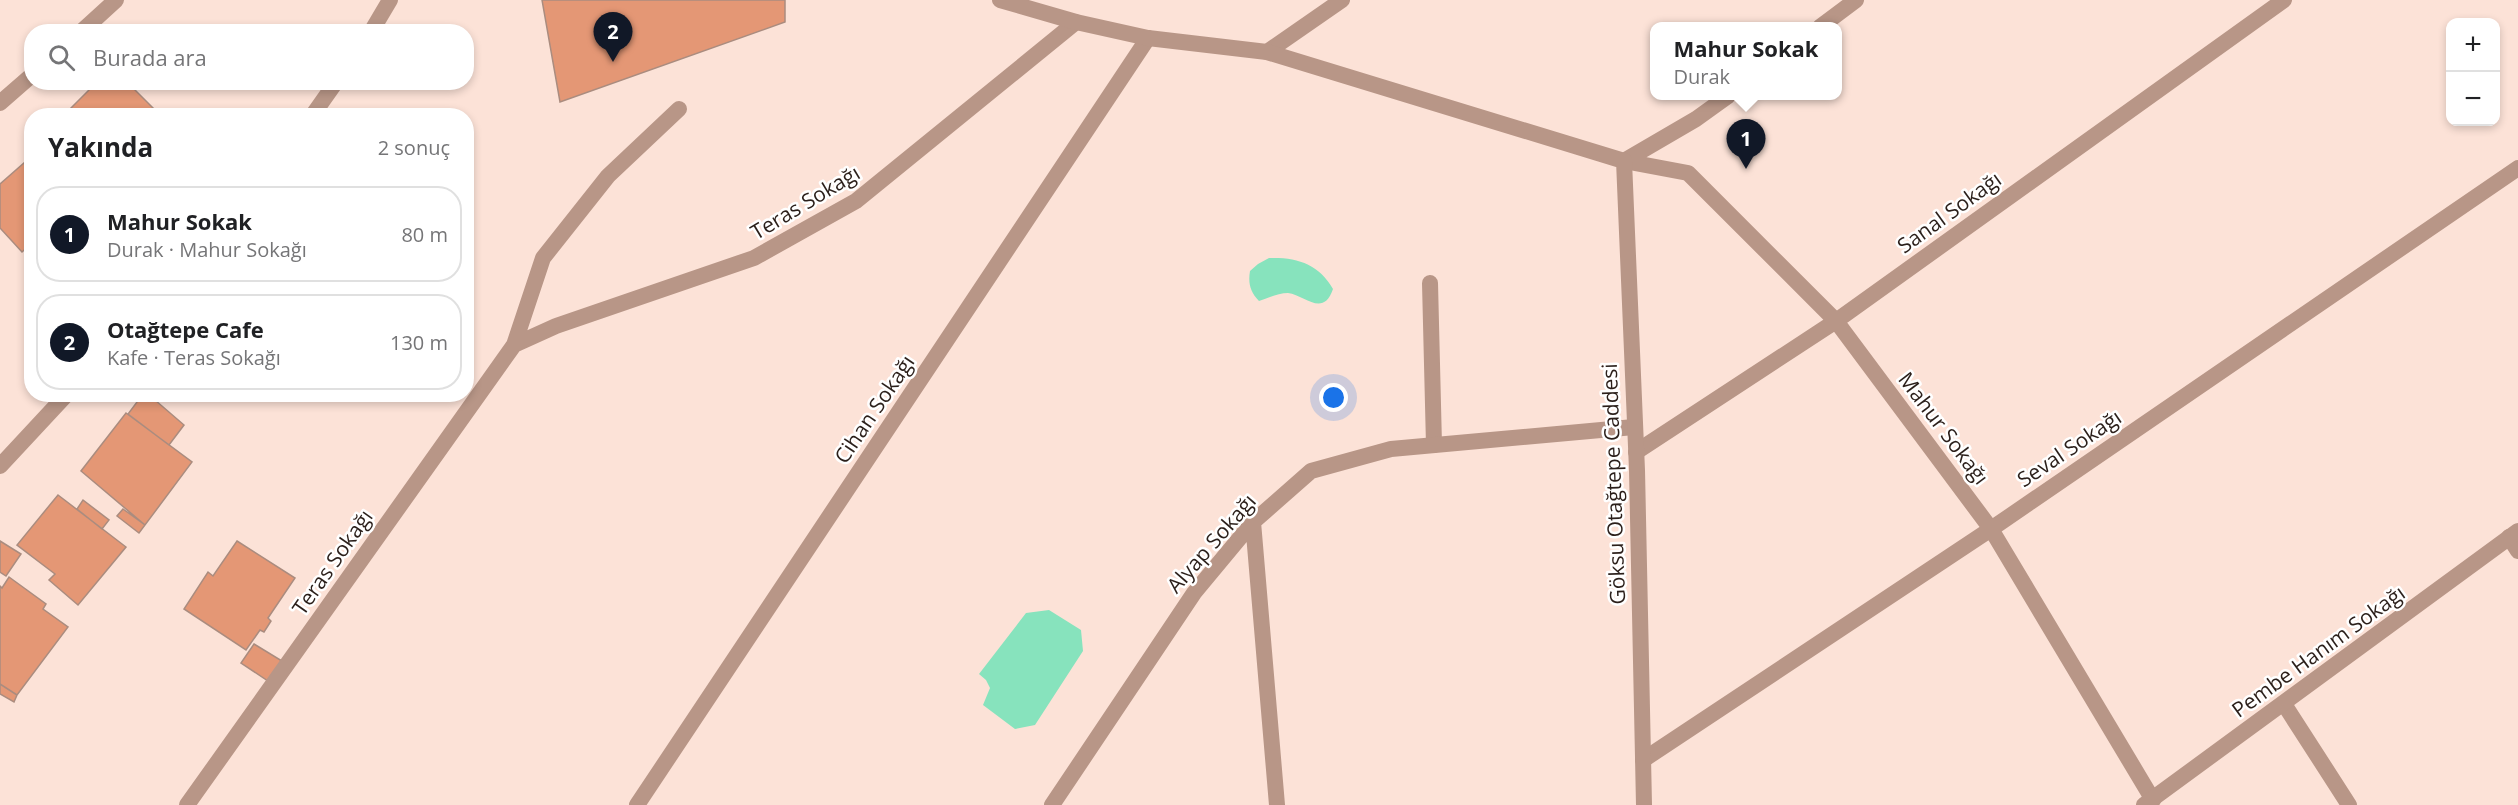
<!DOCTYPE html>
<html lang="tr">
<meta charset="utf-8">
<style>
body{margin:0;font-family:"Open Sans",sans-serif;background:#f2f2f2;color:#202124}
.controls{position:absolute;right:18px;top:18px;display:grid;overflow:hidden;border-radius:12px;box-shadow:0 3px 9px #0003}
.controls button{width:54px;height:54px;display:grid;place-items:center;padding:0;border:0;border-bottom:2px solid #e0e0e0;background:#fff;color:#202124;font:30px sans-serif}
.you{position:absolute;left:1334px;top:398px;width:21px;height:21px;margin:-15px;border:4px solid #fff;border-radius:50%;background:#1a73e8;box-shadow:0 0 0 9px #1a73e833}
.badge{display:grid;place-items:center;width:39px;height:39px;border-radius:50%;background:#111827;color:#fff;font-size:20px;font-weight:700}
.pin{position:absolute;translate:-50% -50px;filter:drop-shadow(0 2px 3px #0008)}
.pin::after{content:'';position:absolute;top:32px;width:21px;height:18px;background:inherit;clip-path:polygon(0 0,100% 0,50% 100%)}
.popup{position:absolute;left:1650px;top:22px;width:192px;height:78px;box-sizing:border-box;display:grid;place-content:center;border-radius:12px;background:#fff;filter:drop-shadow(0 2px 4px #0005);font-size:20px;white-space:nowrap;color:#757577}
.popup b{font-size:22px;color:#202124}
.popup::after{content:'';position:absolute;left:50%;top:100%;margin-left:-12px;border:12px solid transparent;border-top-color:#fff}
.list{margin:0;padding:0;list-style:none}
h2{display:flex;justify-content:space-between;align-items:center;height:78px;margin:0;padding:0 24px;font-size:26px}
h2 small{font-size:20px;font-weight:400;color:#757577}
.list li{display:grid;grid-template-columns:39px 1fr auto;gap:18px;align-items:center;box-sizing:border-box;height:96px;margin:0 12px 12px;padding:0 12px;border:2px solid #e0e0e0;border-radius:24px}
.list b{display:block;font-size:22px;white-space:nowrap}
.list p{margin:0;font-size:20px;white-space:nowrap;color:#757577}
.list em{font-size:20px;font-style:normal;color:#757577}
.icon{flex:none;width:33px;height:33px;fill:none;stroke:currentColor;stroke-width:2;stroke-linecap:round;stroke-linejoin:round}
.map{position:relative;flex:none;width:2518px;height:805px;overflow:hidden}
.search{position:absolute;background:#fff;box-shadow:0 3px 9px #0003;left:24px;top:24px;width:450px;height:66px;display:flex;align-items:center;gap:15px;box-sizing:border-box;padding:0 21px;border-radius:24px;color:#757577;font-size:22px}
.panel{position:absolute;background:#fff;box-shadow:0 3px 9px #0003;left:24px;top:108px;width:450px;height:294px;border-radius:24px}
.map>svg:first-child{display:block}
.water{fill:#87e3bd}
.building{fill:#e49775;stroke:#aa8c7f;stroke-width:1.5}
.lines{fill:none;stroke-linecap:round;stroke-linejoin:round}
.service{stroke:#b89687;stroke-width:16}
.minor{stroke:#b89687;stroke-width:16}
.tertiary{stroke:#b89687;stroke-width:16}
.labels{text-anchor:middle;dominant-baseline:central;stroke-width:5;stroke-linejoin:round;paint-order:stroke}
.street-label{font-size:21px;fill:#2b1f1a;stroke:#fff}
</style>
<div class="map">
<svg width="2518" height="805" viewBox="0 0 2518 805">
<rect width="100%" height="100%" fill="#fce2d7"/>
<path class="water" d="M1269,258C1297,257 1319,264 1333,289C1323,318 1305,295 1288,293C1278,293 1268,298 1259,301C1250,292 1248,283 1250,271L1258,264Z
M1049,610L1081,630L1083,651L1035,725L1015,729L983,705L990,688L986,680L979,674L1026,613Z"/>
<path class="building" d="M542,0H785V22L560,102Z
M97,82H127L161,116H63Z
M32,156V243L22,252L0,228V184Z
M143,394H148L184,425L169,445L128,414Z
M126,413L192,462L145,525L81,471Z
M58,495L126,547L78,605L49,580L55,574L17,545Z
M83,500L109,520L102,529L77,509Z
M123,509L145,525L139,533L117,516Z
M0,541L21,554L6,576L0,572Z
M237,541L295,578L268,618L271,621L264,632L260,630L246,650L184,609L208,572L213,576Z
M9,577L46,604L43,609L68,627L17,695L0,684V586L2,588Z
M254,644L282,661L268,681L241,663Z
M0,684L17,695L14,702L0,694Z"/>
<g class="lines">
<path class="service" d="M1430,283L1434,445"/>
<path class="minor" d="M1820,27L1856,0
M371,32L390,0
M1267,52L1342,0
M312,116L336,82
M1624,161L1688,173L1836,321L1991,529L2153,800
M1624,161L1696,119L1728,96
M514,345L543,258L608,176L679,109
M1636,452L1836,321L2284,0
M0,466L67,394
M1253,522L1277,805
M2509,537L2518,551
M2284,704L2349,805
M1643,760L1991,529L2518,168
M187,805L514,345L556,326L754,258L856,201L1076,22
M637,805L1148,38
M1052,805L1194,593L1253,522L1311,471L1391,449L1634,427"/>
<path class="tertiary" d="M1000,0L1076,22L1148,38L1267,52L1624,161L1637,470L1644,805
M81,32L116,0
M0,103L32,75
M2144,805L2518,531"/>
</g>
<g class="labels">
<g class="street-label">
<text transform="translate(805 202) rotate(-31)">Teras Sokağı</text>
<text transform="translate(1949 212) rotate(-36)">Sanal Sokağı</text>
<text transform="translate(874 409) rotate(-56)">Cihan Sokağı</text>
<text transform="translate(1944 428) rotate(53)">Mahur Sokağı</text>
<text transform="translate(2069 448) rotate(-34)">Seval Sokağı</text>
<text transform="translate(1613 484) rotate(-92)">Göksu Otağtepe Caddesi</text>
<text transform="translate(1211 543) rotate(-49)">Alyap Sokağı</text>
<text transform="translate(332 562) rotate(-55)">Teras Sokağı</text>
<text transform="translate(2318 651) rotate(-36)">Pembe Hanım Sokağı</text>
</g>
</g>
</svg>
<div class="controls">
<button>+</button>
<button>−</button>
</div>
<div class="you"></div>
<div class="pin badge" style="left:1746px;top:169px">1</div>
<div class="popup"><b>Mahur Sokak</b>Durak</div>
<div class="pin badge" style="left:613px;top:62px">2</div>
<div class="search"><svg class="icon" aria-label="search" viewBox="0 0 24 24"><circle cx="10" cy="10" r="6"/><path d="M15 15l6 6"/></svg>Burada ara</div>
<section class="panel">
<h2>Yakında<small>2 sonuç</small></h2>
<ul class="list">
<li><span class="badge">1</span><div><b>Mahur Sokak</b><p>Durak · Mahur Sokağı</p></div><em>80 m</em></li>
<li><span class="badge">2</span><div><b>Otağtepe Cafe</b><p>Kafe · Teras Sokağı</p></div><em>130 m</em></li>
</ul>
</section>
</div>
